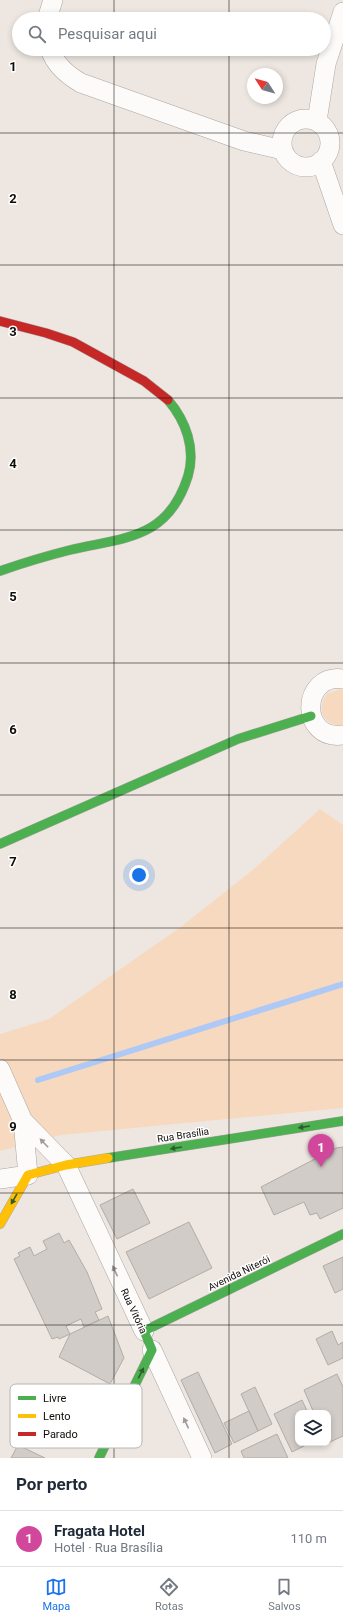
<!DOCTYPE html>
<html lang="pt">
<meta charset="utf-8">
<style>
body{margin:0;font-family:Roboto,sans-serif;background:#f6f6f7;color:#1f2937}
.controls{position:absolute;right:12px;bottom:12px;display:grid;overflow:hidden;border-radius:8px;box-shadow:0 2px 6px #0003}
.controls button{width:36px;height:36px;display:grid;place-items:center;padding:0;border:0;border-bottom:1px solid #e0e1e3;background:#fff;color:#1f2937;font:20px sans-serif}
.compass{position:absolute;left:247px;top:68px;width:36px;height:36px;border-radius:50%;background:#fff;box-shadow:0 2px 6px #0003;rotate:306deg}
.you{position:absolute;left:139px;top:875px;width:14px;height:14px;margin:-10px;border:3px solid #fff;border-radius:50%;background:#1a73e8;box-shadow:0 0 0 6px #1a73e833}
.badge{display:grid;place-items:center;width:26px;height:26px;border-radius:50%;background:#1a73e8;color:#fff;font-size:13px;font-weight:700}
.pin{position:absolute;translate:-50% -33px;filter:drop-shadow(0 1px 2px #0008)}
.pin::after{content:'';position:absolute;top:21px;width:14px;height:12px;background:inherit;clip-path:polygon(0 0,100% 0,50% 100%)}
.list{margin:0;padding:0;list-style:none}
h2{display:flex;justify-content:space-between;align-items:center;height:52px;margin:0;padding:0 16px;font-size:17px}
h2 small{font-size:13px;font-weight:400;color:#747a83}
.list li{display:grid;grid-template-columns:26px 1fr auto;gap:12px;align-items:center;box-sizing:border-box;height:56px;padding:0 16px;border-top:1px solid #e0e1e3}
.list b{display:block;font-size:15px;white-space:nowrap}
.list p{margin:0;font-size:13px;white-space:nowrap;color:#747a83}
.list em{font-size:13px;font-style:normal;color:#747a83}
.icon{flex:none;width:22px;height:22px;fill:none;stroke:currentColor;stroke-width:2;stroke-linecap:round;stroke-linejoin:round}
.map{position:relative;flex:none;width:343px;height:1458px;overflow:hidden}
.search{position:absolute;background:#fff;box-shadow:0 2px 6px #0003;left:12px;right:12px;top:12px;height:44px;display:flex;align-items:center;gap:10px;box-sizing:border-box;padding:0 14px;border-radius:22px;color:#747a83;font-size:15px}
.sheet{height:108px;background:#fff}
nav{display:flex;justify-content:space-around;align-items:center;box-sizing:border-box;height:56px;border-top:1px solid #e0e1e3;background:#fff;font-size:11px;color:#747a83}
nav a{display:grid;justify-items:center;gap:2px}
nav .on{color:#1a73e8}
.map>svg:first-child{display:block}
.green{fill:#f7d9bf}
.lines{fill:none;stroke-linecap:round;stroke-linejoin:round}
.stream{stroke:#aec9f5;stroke-width:6}
.building{fill:#d1ccc7;stroke:#b1aca7}
.street-casing{stroke:#aba6a1;stroke-width:20}
.fast-casing{stroke:#aba6a1;stroke-width:10}
.slow-casing{stroke:#aba6a1;stroke-width:10}
.jam-casing{stroke:#aba6a1;stroke-width:10}
.street{stroke:#fcfbfa;stroke-width:19}
.fast{stroke:#4caf50;stroke-width:9}
.slow{stroke:#ffc107;stroke-width:9}
.jam{stroke:#c62828;stroke-width:9}
.oneway{fill:#2e5e2c}
.oneway2{fill:#9e9b99}
.grid{fill:none;stroke:#100c08;stroke-width:1;stroke-opacity:0.55}
.labels{text-anchor:middle;dominant-baseline:central;stroke-width:3;stroke-linejoin:round;paint-order:stroke}
.street-label{font-size:10px;fill:#100c08;stroke:#fff}
.key{fill:#fff;stroke:#b7b6b5;stroke-width:1}
.key-label{font-size:11px;fill:#100c08}
.grid-label{font-size:13px;text-anchor:middle;font-weight:bold;fill:#100c08;stroke:#fff;stroke-width:3;stroke-linejoin:round;paint-order:stroke}
</style>
<div class="map">
<svg width="343" height="1458" viewBox="0 0 343 1458">
<rect width="100%" height="100%" fill="#eee7e1"/>
<path class="green" d="M340,689L343,690V725C323,727 316,708 327,694Z
M320,809L343,825V1108L61,1135L0,1151V1034L49,1019L182,926L255,868Z"/>
<g class="lines">
<path class="stream" d="M38,1080L343,984"/>
</g>
<path class="building" d="M343,1147V1208L320,1219L317,1213L310,1215L304,1202L274,1215L261,1187L336,1148Z
M133,1189L150,1223L117,1239L100,1205Z
M189,1222L212,1268L149,1299L126,1252Z
M59,1233L64,1243L69,1240L87,1272L102,1309L95,1312L99,1320L84,1327L81,1319L66,1326L70,1334L59,1339L58,1337L52,1339L14,1259L20,1256L18,1253L30,1247L34,1256L47,1249L43,1241Z
M343,1257V1289L335,1293L323,1266Z
M108,1316L124,1358L110,1384L59,1357L70,1334Z
M332,1331L338,1345L343,1342V1358L328,1365L316,1339Z
M198,1372L232,1444L215,1453L181,1380Z
M337,1374L343,1387V1436L328,1443V1413H314L304,1390Z
M255,1387L272,1424L258,1431L241,1394Z
M302,1400L308,1413H298V1443H310L292,1452L274,1414Z
M249,1411L258,1431L234,1443L224,1423Z
M277,1434L288,1458H244L241,1451Z
M18,1445L45,1458H11Z"/>
<g class="lines">
<g class="street-casing">
<path id="street" d="M47,19L53,0
M50,49C55,65 67,75 81,83L244,141L283,150
M282 143a24 24 0 1 1 48 0a24 24 0 1 1-48 0Z
M317,121L326,64L343,12
M321,161L343,225
M343,679C301,673 299,741 343,735
M0,1069L23,1121L28,1175L0,1179
M23,1121L66,1165L144,1331
M152,1350L202,1458"/>
</g>
<g class="fast-casing">
<path id="fast" d="M0,571C23,563 46,556 70,550C124,537 168,540 188,476C196,449 186,421 168,400
M0,844L238,739L311,716
M108,1158L343,1121
M99,1458L152,1350L144,1331L343,1234"/>
</g>
<g class="slow-casing">
<path id="slow" d="M0,1224L28,1175L66,1165L108,1158"/>
</g>
<g class="jam-casing">
<path id="jam" d="M0,321L46,333L73,342L144,381L168,400"/>
</g>
<use href="#street" class="street"/>
<use href="#fast" class="fast"/>
<use href="#slow" class="slow"/>
<use href="#jam" class="jam"/>
</g>
<defs><path id="oneway-solid" d="M-6-.8H1V-3.2L6.5 0L1 3.2V.8H-6Z"/></defs>
<g class="oneway">
<use href="#oneway-solid" transform="translate(304 1127) rotate(171)"/>
<use href="#oneway-solid" transform="translate(176 1148) rotate(171)"/>
<use href="#oneway-solid" transform="translate(14 1199) rotate(120)"/>
<use href="#oneway-solid" transform="translate(141 1373) rotate(-63)"/>
</g>
<g class="oneway2">
<use href="#oneway-solid" transform="translate(44 1143) rotate(-134)"/>
<use href="#oneway-solid" transform="translate(115 1271) rotate(-115)"/>
<use href="#oneway-solid" transform="translate(186 1423) rotate(-115)"/>
</g>
<path class="grid" d="M114,0V19M229,0V19M114,49V1458M229,49V1458M0,133H343M0,265H343M0,398H343M0,530H343M0,663H343M0,795H343M0,928H343M0,1060H343M0,1193H343M0,1325H343"/>
<g class="labels">
<g class="street-label">
<text transform="translate(183 1135) rotate(-9)">Rua Brasília</text>
<text transform="translate(239 1273) rotate(-26)">Avenida Niterói</text>
<text transform="translate(134 1311) rotate(65)">Rua Vitória</text>
</g>
</g>
<rect x="10" y="1384" width="132" height="64" rx="6" class="key"/>
<rect x="18" y="1396" width="18" height="4" fill="#4caf50"/>
<rect x="18" y="1414" width="18" height="4" fill="#ffc107"/>
<rect x="18" y="1432" width="18" height="4" fill="#c62828"/>
<g class="key-label">
<text x="43" y="1402">Livre</text>
<text x="43" y="1420">Lento</text>
<text x="43" y="1438">Parado</text>
</g>
<g class="grid-label">
<text x="13" y="71">1</text>
<text x="13" y="203">2</text>
<text x="13" y="336">3</text>
<text x="13" y="468">4</text>
<text x="13" y="601">5</text>
<text x="13" y="734">6</text>
<text x="13" y="866">7</text>
<text x="13" y="999">8</text>
<text x="13" y="1131">9</text>
</g>
</svg>
<div class="controls">
<button><svg class="icon" aria-label="layers" viewBox="0 0 24 24"><path d="M12 4l9 5-9 5-9-5zM3 14l9 5 9-5"/></svg></button>
</div>
<svg class="compass" viewBox="-18 -18 36 36"><path d="M0-13l5 13h-10z" fill="#e53935"/><path d="M0 13l5-13h-10z" fill="#747a83"/></svg>
<div class="you"></div>
<div class="pin badge" style="left:321px;top:1167px;background:#d1479c">1</div>
<div class="search"><svg class="icon" aria-label="search" viewBox="0 0 24 24"><circle cx="10" cy="10" r="6"/><path d="M15 15l6 6"/></svg>Pesquisar aqui</div>
</div>
<section class="sheet">
<h2>Por perto<small></small></h2>
<ul class="list">
<li><span class="badge" style="background:#d1479c">1</span><div><b>Fragata Hotel</b><p>Hotel · Rua Brasília</p></div><em>110 m</em></li>
</ul>
</section>
<nav>
<a class="on"><svg class="icon" aria-label="map" viewBox="0 0 24 24"><path d="M3 6l6-2 6 2 6-2v14l-6 2-6-2-6 2zM9 4v14M15 6v14"/></svg>Mapa</a>
<a><svg class="icon" aria-label="directions" viewBox="0 0 24 24"><path d="M12 3l9 9-9 9-9-9zM9 14v-3h6M13 9l2 2-2 2"/></svg>Rotas</a>
<a><svg class="icon" aria-label="saved" viewBox="0 0 24 24"><path d="M7 4h10v16l-5-4-5 4z"/></svg>Salvos</a>
</nav>
